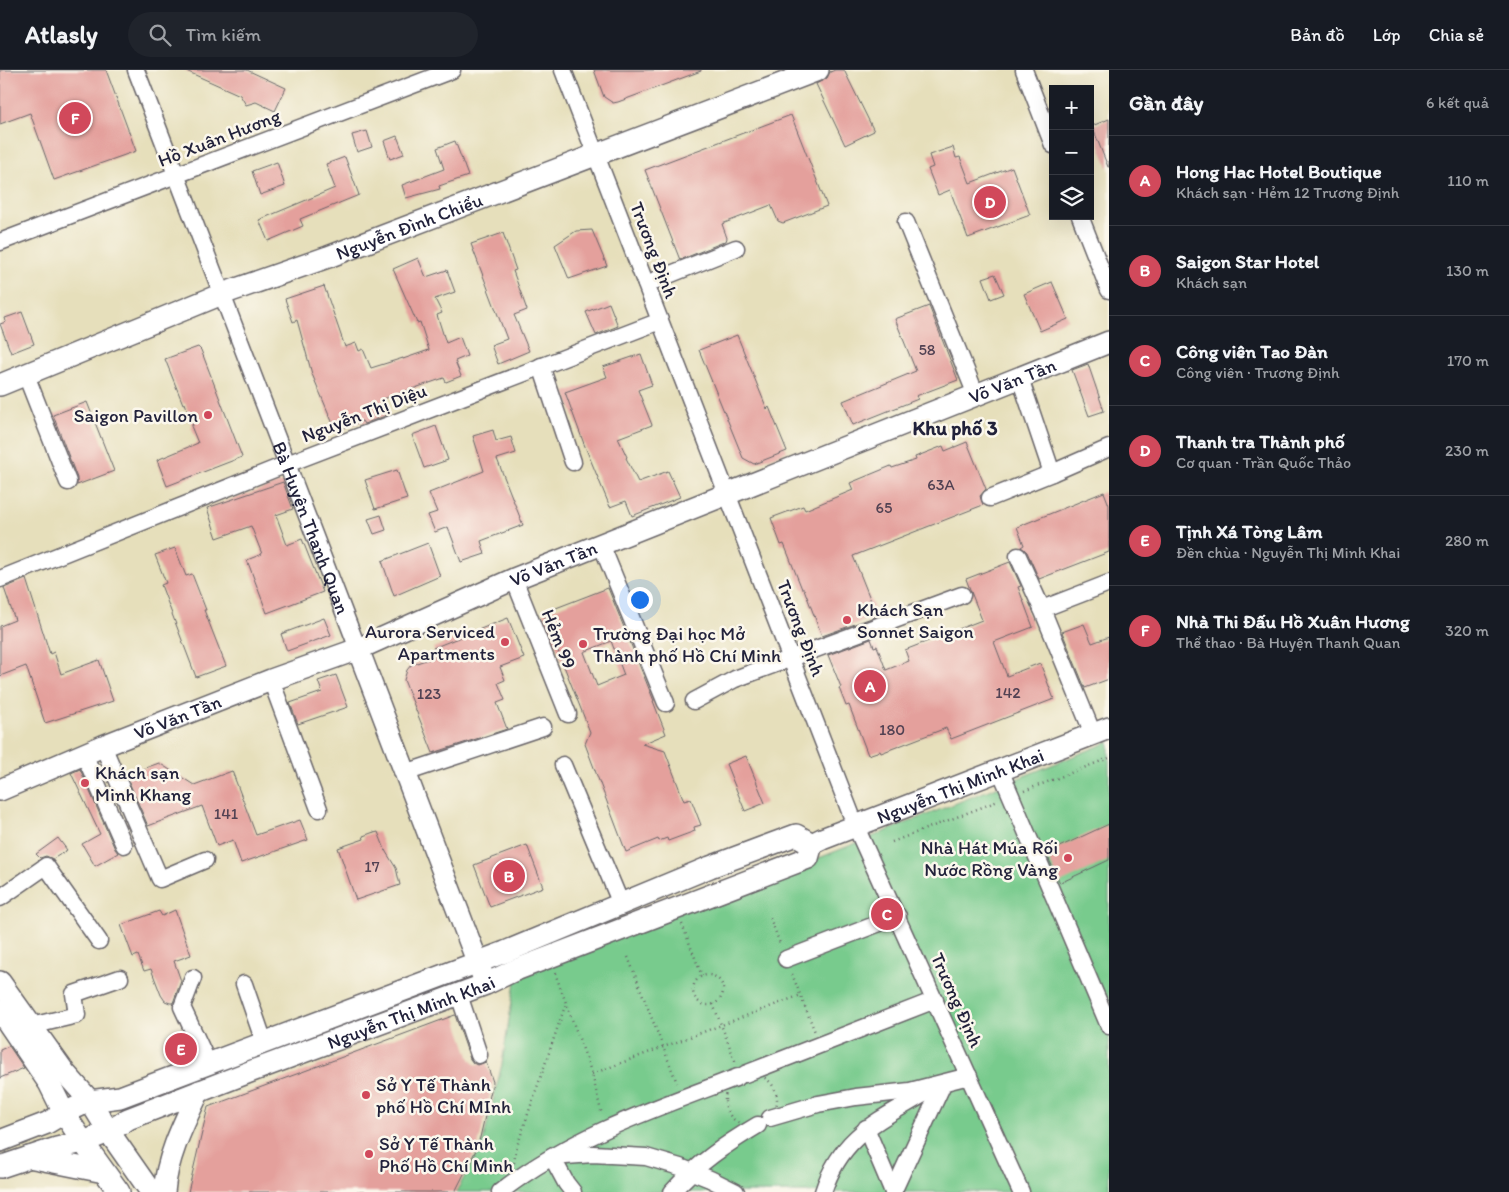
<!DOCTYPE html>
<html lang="vi">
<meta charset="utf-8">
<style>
body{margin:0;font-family:Itim,sans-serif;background:#20242c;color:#f1f3f6}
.controls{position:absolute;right:15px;top:15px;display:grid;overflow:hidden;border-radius:0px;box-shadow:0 5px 20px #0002}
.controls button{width:45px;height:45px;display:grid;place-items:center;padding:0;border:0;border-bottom:1px solid #363941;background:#171b24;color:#f1f3f6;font:25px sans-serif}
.you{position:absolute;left:639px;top:529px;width:18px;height:18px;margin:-12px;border:4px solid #fff;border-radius:50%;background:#1a73e8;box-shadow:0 0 0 8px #1a73e833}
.badge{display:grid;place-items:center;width:32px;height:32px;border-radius:50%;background:#d1495b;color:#fff;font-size:16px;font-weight:700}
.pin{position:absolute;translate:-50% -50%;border:2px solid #fff;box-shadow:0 1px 5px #0006}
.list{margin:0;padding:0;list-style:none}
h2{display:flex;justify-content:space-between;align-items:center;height:65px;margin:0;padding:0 20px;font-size:21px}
h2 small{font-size:16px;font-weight:400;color:#9ea1a6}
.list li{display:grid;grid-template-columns:32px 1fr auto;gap:15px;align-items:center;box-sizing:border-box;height:90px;padding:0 20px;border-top:1px solid #363941}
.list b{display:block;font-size:19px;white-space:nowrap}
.list p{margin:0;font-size:16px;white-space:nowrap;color:#9ea1a6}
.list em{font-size:16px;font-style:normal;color:#9ea1a6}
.icon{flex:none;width:28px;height:28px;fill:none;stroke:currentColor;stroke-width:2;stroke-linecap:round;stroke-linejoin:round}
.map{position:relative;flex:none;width:1109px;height:1122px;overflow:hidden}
header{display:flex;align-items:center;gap:30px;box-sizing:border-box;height:70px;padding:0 25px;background:#171b24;border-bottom:1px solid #363941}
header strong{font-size:24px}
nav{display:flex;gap:28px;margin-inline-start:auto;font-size:18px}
.search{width:350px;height:45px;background:#20242c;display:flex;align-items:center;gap:12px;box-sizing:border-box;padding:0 18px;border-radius:28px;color:#9ea1a6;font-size:19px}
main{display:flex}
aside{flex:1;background:#171b24}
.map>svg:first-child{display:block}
.green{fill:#78cb8d;stroke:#4d7664}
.building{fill:#e4a09c;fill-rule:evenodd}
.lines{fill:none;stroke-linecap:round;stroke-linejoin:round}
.minor-casing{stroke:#676468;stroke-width:19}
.major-casing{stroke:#676468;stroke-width:24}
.path{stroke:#676468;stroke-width:2.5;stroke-dasharray:1 4;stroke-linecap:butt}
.minor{stroke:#fff;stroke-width:16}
.major{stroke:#fff;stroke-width:21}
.poi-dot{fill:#d1495b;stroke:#fbf7ec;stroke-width:2}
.labels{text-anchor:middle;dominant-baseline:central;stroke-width:5;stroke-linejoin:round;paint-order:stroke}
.number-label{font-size:16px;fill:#524253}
.street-label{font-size:19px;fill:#22223b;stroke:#fbf7ec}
.poi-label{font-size:19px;fill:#22223b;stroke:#fbf7ec;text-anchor:start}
.neighbourhood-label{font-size:20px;font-weight:bold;fill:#22223b;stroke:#fbf7ec}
</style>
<header>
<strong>Atlasly</strong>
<div class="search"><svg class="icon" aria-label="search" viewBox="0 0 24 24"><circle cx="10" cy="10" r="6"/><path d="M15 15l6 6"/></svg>Tìm kiếm</div>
<nav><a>Bản đồ</a><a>Lớp</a><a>Chia sẻ</a></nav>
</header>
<main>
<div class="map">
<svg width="1109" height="1122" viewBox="0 0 1109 1122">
<rect width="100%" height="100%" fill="#fbf7ec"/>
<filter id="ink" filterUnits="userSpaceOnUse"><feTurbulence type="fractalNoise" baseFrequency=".02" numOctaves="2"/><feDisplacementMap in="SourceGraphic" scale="10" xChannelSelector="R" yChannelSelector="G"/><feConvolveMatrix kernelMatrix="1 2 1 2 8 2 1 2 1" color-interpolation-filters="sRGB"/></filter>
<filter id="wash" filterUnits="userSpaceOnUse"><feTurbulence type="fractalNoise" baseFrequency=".0096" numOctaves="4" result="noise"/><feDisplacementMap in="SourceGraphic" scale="20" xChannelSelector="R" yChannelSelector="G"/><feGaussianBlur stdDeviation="1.12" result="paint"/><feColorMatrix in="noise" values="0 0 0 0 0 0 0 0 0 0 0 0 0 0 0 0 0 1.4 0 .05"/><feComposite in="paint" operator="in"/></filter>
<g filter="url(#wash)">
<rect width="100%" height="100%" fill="#e6dfbb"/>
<path class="green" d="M1109,672V1122H456L482,1076L502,994L517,899L814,790Z"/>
<g id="blocks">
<path class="building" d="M0,0H106L136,81L54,110L30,43L0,54Z
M184,0H247L286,18L275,41L256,32L246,35L240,25Z
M594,0H701V1L618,32L613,33L604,27Z
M835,0H844L874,61L845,75L816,14L827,8L830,2Z
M791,45L827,136L783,153L778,151L771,135L722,154L727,168L726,171L680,190L645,100Z
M1109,49V97H1108L1092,56Z
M367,61L372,77L357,82L352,65Z
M397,66L404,84L390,89L384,71Z
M455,71L468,106L439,116L440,119L406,128L402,115L444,99L437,78Z
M953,77L956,88L960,87L970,113L1012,97L1030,145L968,168L950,120L938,125L928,99L933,97L929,85Z
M345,87L359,125L300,149L303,156L268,171L259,150L335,118L326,94Z
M277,92L285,116L260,125L252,101Z
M592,160L607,196L569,209L555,175L576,161Z
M503,163L516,200L513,201L527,240L514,245L529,281L498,294L491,275L507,269L471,174Z
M418,188L426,207L447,200L455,222L435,229L442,243L437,245L446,273L460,267L467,286L455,291L461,306L446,312L444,308L383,329L390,344L364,354L362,351L336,361L312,304L297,250L293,252L285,229L324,216L345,277L356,273L359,281L363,279L371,298L403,288V289L429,280L420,252L417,253L393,199Z
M995,204L1004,224L991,229L983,208Z
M1052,212L1068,249L1040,261L1024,224Z
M609,233L618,256L596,265L586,242Z
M929,236L958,310L916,326L918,329L853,355L843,331L916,301L895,249Z
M22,242L34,274L11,283L0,254L6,252L5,248Z
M737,265L767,339L769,337L787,381L754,394L743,388L699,280Z
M198,277L201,280L242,387L167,416L157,390L198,373L191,356H193L185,333L183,334L165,289Z
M641,284L652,315L638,320L652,355L618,368L627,387L626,388L638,412L668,401L680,427L632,446L626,431L610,437L584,374L565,322L607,307L603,297Z
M1088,294L1104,341L1089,346L1072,300Z
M87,332L114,401L77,415V408L53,345Z
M436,356L448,390L424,398L412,365Z
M493,360L496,371L511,367L516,383L497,389L523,455L481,471L485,484L461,492L448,457L435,462L428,445L437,442L429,423L484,401L473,366Z
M967,372L986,419L980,426L983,435L853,486L877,546L822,566L804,519H802L784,474L781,475L771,448L803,436L805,440L853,420L850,413L891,396L892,398L916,390L915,387L943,376L945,381Z
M397,400L407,429L375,439L365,410Z
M283,412L293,439L276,445L287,475L302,469L323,522L267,543L247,490L262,484L251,456L217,468L207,438Z
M1104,422L1109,435V482L1039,509L1027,482L1021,477L1024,475L1017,457Z
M381,445L386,460L374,464L368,449Z
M428,473L440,506L394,526L382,491Z
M175,478L186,506L192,504L206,540H204L226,596L196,607L161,515L166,513L155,485Z
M1010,492L1021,516L1018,517L1033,557L994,572L1007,606L1040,593L1054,629L951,669L946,658L881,683L880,681L868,685L849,635L846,636L839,618L841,617L828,585L871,569L874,577L877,576L886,600L909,591L905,580L982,550L966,509Z
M26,509L50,584L54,582L61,604L99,590L113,631L45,653L26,596L0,606V556L15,550L4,518Z
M608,518L654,631H653L666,664L642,674L665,681L684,731L691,729L701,755L694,757L695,761L668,771L667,768L659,771L658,769L626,782L585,674L590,662L543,543ZM611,571L624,605L597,616L584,582Z
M324,548L331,565L287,581L281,564Z
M508,548L524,588L500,597L505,610L498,613L505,630L497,633L507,659L433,683L404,610L407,600L411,595L437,586L433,578Z
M1084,554L1092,573L1109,567V609L1085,618L1062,562Z
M336,605L348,637L298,654L290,633L322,622L318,611Z
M746,686L765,733L745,741L726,694Z
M159,693L194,715L232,701L256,765L300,750L308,770L241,793L233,770L217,776L202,736L148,756L126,705Z
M80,699L115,779L118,783L95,796L82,774L100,764L71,703Z
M1109,754V790L1060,813L1046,783Z
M374,762V763L378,762L386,782L396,798L400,815L356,830L338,778L364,769L363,766Z
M58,768L67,780L53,789L46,786L40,788L36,784Z
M527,775L543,817L490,837L474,795Z
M175,840L191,885L174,891L181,911L173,933H170L165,931L161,925L151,899L144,901L138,885L133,887L121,855L159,841L162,846Z
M455,945L470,989L473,993L477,995L486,992L493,1012L478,1076L455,1122H188L208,1037Z
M9,976L24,998L0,1008V980Z"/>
</g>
</g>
<g filter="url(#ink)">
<use href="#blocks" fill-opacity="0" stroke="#676468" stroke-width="1"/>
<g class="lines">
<g class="minor-casing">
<g id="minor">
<path id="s1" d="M136,0L358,579"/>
<path d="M563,0L856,757L1021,1122"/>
<path d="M1024,0L1053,75"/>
<path d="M1080,146L1109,220"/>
<path d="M906,152L976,325"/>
<path d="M0,172L452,0"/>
<path d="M646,214L736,178"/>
<path d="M541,296L573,392"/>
<path d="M26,305L68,412"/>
<path d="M1052,403L1109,378"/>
<path d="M990,428L1052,403L1020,308"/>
<path d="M601,474L666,633"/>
<path d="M1018,486L1042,539L1109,513"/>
<path d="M0,509L287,394L660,251"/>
<path d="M514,509L568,644"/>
<path d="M1042,539L1093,664"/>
<path d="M271,610L319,739"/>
<path d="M694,631L735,609L962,525"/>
<path d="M103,676L160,809L205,790"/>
<path d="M84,684L124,775"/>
<path d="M563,695L621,834"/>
<path d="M1000,700L1109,956"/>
<path d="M405,703L543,657"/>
<path d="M0,828L46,796L99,871"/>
<path d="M786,889L898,846"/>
<path d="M193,908L182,937L208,993"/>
<path d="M244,914L264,972"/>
<path d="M459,925L479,985"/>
<path d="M31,956L77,945L74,924L120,908"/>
<path d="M745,1004L935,930"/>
<path d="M770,1048L818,1034L856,1027L910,1021L969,1006"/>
<path d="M866,1058L893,1122"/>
<path d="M500,1122C570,1067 655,1038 738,1007"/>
<path d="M573,1122L566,1113L552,1087L593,1084L646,1087L680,1097L710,1109L736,1122"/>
<path d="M672,1122C697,1094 726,1074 758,1055"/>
<path d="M823,1122C842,1064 879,1051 927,1022"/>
<path d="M893,1122L943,1014"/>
</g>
</g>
<g class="major-casing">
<g id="major">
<path id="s2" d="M0,315L222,224L328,187L818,0"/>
<path d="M358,579L482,904"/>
<path id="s3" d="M0,720L103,676L271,610L358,579L514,509L1109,272"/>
<path d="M0,912L65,1003L90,1031L109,1062L151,1122"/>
<path d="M0,941L49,1013L64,1043L83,1072L119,1122"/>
<path d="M0,1071L47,1053L64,1043L90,1031L120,1027L505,882L710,797L796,765L812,774"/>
<path d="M29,1087L104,1102"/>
<path id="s4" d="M0,1097L57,1078L83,1072L109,1062L128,1049L252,1001L486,914L513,901L808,788L812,774L822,769L1109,658"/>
<path d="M164,1122C167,1086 184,1053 199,1021"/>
</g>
</g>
<path class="path" d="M1024,721L1109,688
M892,772L998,731
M770,848L781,876
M682,854L702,906
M628,887L677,1013
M555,903L592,1004L602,1045
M792,904L815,962
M693 920a15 15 0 1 1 30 0a15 15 0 1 1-30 0Z
M713,934L736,993
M725 1030a26 26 0 1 1 52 0a26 26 0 1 1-52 0Z
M592,1004L801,925
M514,1093L516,1079L566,933"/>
<use href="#minor" class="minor"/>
<use href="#major" class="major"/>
</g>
</g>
<g class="poi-dot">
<circle cx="208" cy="345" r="5"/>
<circle cx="847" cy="550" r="5"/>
<circle cx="505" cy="572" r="5"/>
<circle cx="583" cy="574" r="5"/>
<circle cx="85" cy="713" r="5"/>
<circle cx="1068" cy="788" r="5"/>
<circle cx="366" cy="1025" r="5"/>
<circle cx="369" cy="1084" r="5"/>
</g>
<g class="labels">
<g class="number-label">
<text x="927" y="279">58</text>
<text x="941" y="414">63A</text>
<text x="884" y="437">65</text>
<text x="1008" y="622">142</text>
<text x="429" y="623">123</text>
<text x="892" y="659">180</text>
<text x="226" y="743">141</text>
<text x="372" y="796">17</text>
</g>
<g class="street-label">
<text transform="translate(219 68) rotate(-21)">Hồ Xuân Hương</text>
<text stroke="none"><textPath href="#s2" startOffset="439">Nguyễn Đình Chiểu</textPath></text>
<text transform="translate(654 180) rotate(69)">Trương Định</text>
<text stroke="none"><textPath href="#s3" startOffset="1092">Võ Văn Tần</textPath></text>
<text transform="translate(364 343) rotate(-21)">Nguyễn Thị Diệu</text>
<text stroke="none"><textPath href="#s1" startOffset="490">Bà Huyện Thanh Quan</textPath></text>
<text stroke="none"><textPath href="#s3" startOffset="598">Võ Văn Tần</textPath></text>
<text transform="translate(801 558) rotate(69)">Trương Định</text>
<text transform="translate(559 569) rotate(68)">Hẻm 99</text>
<text stroke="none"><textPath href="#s3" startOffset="192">Võ Văn Tần</textPath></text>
<text stroke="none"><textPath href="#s4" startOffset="1040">Nguyễn Thị Minh Khai</textPath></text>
<text transform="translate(957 930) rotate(66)">Trương Định</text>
<text stroke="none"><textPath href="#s4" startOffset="440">Nguyễn Thị Minh Khai</textPath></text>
</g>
<g class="poi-label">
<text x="198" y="345" text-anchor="end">Saigon Pavillon</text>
<text x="857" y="539">Khách Sạn<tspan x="857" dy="22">Sonnet Saigon</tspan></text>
<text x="495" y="561" text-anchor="end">Aurora Serviced<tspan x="495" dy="22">Apartments</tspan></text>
<text x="593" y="563">Trường Đại học Mở<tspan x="593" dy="22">Thành phố Hồ Chí Minh</tspan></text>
<text x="95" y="702">Khách sạn<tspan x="95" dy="22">Minh Khang</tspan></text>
<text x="1058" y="777" text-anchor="end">Nhà Hát Múa Rối<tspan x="1058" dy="22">Nước Rồng Vàng</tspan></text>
<text x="376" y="1014">Sở Y Tế Thành<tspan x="376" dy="22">phố Hồ Chí MInh</tspan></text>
<text x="379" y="1073">Sở Y Tế Thành<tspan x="379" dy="22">Phố Hồ Chí Minh</tspan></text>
</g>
<g class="neighbourhood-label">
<text x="955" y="358">Khu phố 3</text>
</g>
</g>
</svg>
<div class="controls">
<button>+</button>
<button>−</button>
<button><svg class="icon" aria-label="layers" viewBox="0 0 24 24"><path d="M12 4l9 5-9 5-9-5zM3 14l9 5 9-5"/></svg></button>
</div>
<div class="you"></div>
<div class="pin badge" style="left:870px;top:616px">A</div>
<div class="pin badge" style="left:509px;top:806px">B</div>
<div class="pin badge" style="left:887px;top:844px">C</div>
<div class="pin badge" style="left:990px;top:132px">D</div>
<div class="pin badge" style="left:181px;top:979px">E</div>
<div class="pin badge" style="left:75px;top:48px">F</div>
</div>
<aside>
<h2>Gần đây<small>6 kết quả</small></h2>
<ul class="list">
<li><span class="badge">A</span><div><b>Hong Hac Hotel Boutique</b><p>Khách sạn · Hẻm 12 Trương Ðịnh</p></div><em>110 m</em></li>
<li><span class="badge">B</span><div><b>Saigon Star Hotel</b><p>Khách sạn</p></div><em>130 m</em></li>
<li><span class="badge">C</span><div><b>Công viên Tao Đàn</b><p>Công viên · Trương Định</p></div><em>170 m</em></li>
<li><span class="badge">D</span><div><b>Thanh tra Thành phố</b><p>Cơ quan · Trần Quốc Thảo</p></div><em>230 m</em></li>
<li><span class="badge">E</span><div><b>Tịnh Xá Tòng Lâm</b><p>Đền chùa · Nguyễn Thị Minh Khai</p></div><em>280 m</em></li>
<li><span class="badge">F</span><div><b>Nhà Thi Đấu Hồ Xuân Hương</b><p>Thể thao · Bà Huyện Thanh Quan</p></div><em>320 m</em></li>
</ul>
</aside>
</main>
